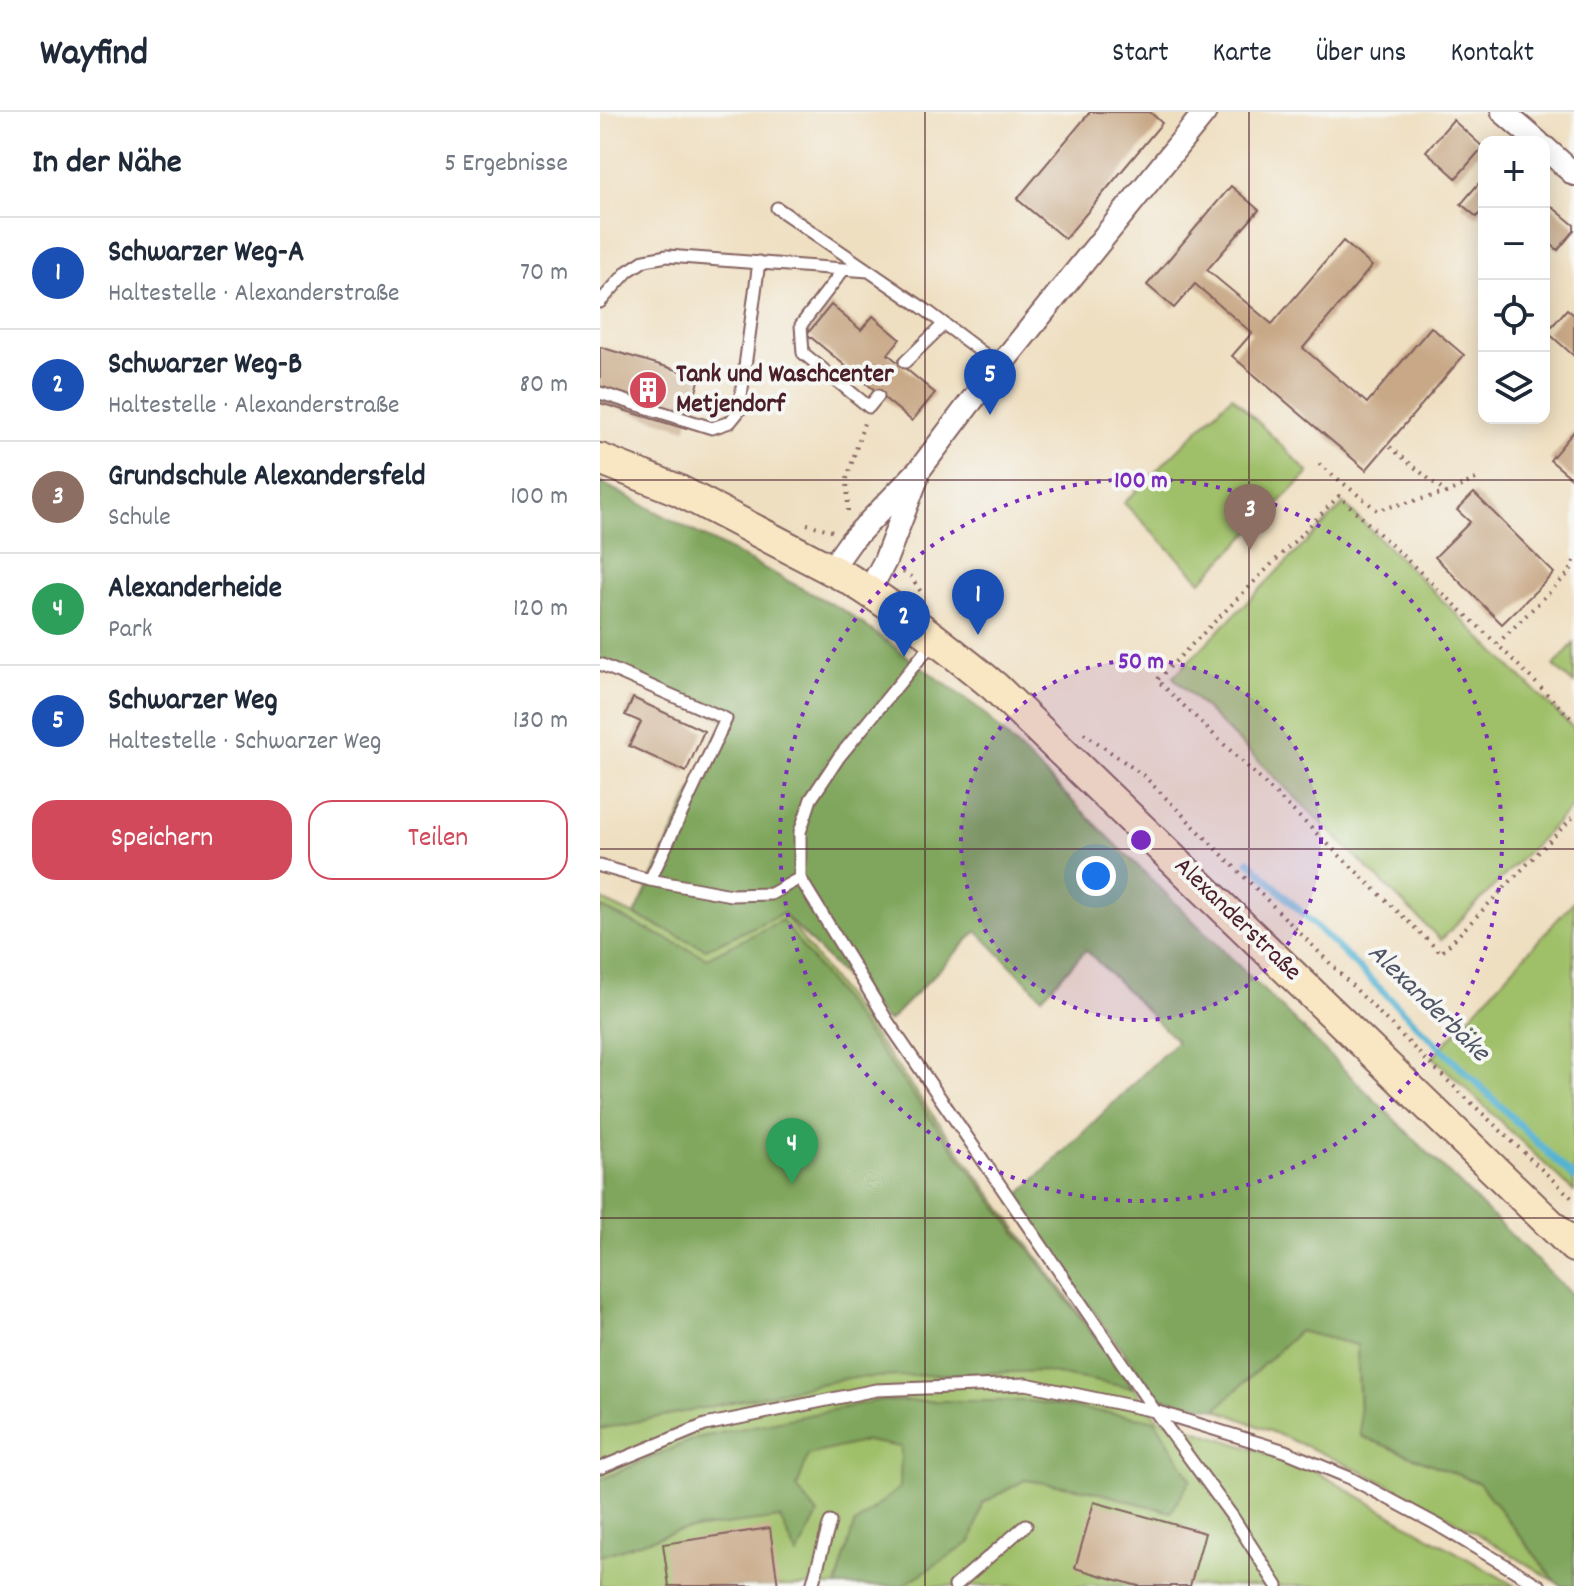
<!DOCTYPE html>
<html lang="de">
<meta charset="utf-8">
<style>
body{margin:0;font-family:Dekko,sans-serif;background:#f2f2f3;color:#1f2937}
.controls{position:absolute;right:24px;top:24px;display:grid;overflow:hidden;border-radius:16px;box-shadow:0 4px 20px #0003}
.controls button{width:72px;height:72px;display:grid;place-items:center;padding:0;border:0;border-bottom:2px solid #e0e1e3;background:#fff;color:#1f2937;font:40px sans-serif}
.you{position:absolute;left:496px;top:764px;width:28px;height:28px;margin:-20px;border:6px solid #fff;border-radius:50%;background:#1a73e8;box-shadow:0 0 0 12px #1a73e833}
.badge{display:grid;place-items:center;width:52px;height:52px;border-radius:50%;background:#d1495b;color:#fff;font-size:26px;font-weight:700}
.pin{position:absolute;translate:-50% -66px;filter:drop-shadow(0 2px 4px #0008)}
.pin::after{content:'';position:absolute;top:42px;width:28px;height:24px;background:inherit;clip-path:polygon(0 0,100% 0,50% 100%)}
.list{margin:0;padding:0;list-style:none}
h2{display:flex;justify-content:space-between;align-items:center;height:104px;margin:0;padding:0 32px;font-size:34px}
h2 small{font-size:26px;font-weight:400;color:#747a83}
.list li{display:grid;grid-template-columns:52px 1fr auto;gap:24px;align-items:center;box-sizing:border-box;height:112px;padding:0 32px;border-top:2px solid #e0e1e3}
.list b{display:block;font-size:30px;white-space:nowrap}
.list p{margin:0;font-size:26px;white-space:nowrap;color:#747a83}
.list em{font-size:26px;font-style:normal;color:#747a83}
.actions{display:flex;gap:16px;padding:24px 32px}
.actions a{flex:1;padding:18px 0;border:2px solid #d1495b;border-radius:24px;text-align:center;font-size:28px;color:#d1495b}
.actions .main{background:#d1495b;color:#fff}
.icon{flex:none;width:44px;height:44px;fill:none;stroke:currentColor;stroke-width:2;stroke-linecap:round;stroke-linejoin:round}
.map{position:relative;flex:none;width:974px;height:1474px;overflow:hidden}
header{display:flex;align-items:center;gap:48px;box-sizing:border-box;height:112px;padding:0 40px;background:#fff;border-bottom:2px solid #e0e1e3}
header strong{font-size:38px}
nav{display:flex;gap:44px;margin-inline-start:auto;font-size:28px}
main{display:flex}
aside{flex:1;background:#fff}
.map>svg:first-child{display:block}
.green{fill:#9fbf68;stroke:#746f4a;stroke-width:2}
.forest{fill:#7fa65c;stroke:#646244;stroke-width:2}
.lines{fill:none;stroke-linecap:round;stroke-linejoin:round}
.stream{stroke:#54b3d3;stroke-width:7}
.building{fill:#c8a886}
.lane-casing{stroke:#846260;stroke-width:15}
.street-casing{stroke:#846260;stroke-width:26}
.secondary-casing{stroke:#846260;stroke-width:34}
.path{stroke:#846260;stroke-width:4;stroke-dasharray:2 6;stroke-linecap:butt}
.lane{stroke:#fff;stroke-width:11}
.street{stroke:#fff;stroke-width:22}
.secondary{stroke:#f9e7c3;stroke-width:30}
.grid{fill:none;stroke:#4a1f2b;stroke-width:2;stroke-opacity:0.55}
.ring{fill:none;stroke:#7b2cbf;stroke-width:4;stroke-dasharray:4 8}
.labels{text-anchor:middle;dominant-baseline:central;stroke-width:8;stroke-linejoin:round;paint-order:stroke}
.poi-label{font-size:26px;font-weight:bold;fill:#4a1f2b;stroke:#f6f6f2;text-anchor:start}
.street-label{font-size:26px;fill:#4a1f2b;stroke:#f6f6f2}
.water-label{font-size:28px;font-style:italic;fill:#4e5366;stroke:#f6f6f2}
.centre{fill:#7b2cbf;stroke:#f6f6f2;stroke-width:4}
.ring-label{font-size:24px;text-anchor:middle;font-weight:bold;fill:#7b2cbf;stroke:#f6f6f2;stroke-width:8;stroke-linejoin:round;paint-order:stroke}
</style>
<header>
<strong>Wayfind</strong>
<nav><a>Start</a><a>Karte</a><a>Über uns</a><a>Kontakt</a></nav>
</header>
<main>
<aside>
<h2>In der Nähe<small>5 Ergebnisse</small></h2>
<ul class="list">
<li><span class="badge" style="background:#1a4fb4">1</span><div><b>Schwarzer Weg-A</b><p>Haltestelle · Alexanderstraße</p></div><em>70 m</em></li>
<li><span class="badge" style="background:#1a4fb4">2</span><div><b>Schwarzer Weg-B</b><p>Haltestelle · Alexanderstraße</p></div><em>80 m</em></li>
<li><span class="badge" style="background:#8d6e63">3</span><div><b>Grundschule Alexandersfeld</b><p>Schule</p></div><em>100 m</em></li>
<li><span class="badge" style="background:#2e9e5b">4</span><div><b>Alexanderheide</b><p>Park</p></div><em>120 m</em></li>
<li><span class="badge" style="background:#1a4fb4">5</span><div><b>Schwarzer Weg</b><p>Haltestelle · Schwarzer Weg</p></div><em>130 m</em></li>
</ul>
<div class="actions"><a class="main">Speichern</a><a>Teilen</a></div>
</aside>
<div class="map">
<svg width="974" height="1474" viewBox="0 0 974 1474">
<rect width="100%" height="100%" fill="#f6f6f2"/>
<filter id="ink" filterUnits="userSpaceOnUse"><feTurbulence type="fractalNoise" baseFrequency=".0125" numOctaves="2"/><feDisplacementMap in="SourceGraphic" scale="16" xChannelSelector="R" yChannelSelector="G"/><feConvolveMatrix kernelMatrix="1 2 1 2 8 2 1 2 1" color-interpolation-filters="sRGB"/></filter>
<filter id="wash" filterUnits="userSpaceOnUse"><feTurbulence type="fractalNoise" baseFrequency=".006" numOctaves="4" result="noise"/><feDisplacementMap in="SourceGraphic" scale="32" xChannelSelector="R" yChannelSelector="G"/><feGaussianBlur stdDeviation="1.8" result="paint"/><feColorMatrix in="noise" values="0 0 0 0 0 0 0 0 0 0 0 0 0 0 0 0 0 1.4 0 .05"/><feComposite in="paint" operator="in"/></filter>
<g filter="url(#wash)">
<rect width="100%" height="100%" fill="#efdfc1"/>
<path class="green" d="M632,284L709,361L601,469L524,391Z
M744,392L974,617V693L841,828L573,565Z
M974,531V572L954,554Z
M0,787L106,837L183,801L557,1306L706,1354L915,1474H0Z
M974,789V1080L833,945Z
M699,1219L757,1233L761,1324L879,1371L956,1470C921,1449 886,1426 851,1406C776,1363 696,1329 616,1297Z"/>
<path class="forest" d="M0,370L245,499L378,596L974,1185V1474H961L956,1470L879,1371L761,1324L757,1233L699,1219L616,1297L557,1285L412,1090L577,929L486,838L442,885L377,819L288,910L183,801L106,837L35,803L125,607L0,552Z
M0,795L107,846L182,808L533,1276L440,1259L249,1266L0,1317Z
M276,1289H429L555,1308L591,1367L571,1400L489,1378L425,1368L383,1391L371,1430L302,1474H236L254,1413L300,1375L301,1335L266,1329L208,1343L197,1376L218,1402L197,1443L180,1406L77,1419L0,1444V1368L96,1326Z"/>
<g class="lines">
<path class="stream" d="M649,749L974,1066"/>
</g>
<g id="blocks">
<path class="building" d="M490,0H550L562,11L465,127L417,87Z
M853,8L883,35L856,66L826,39Z
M884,65V96L877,105L861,92Z
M631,74L659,98L607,158L672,212L743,129L772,154L703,236L767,291L831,215L864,243L766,358L632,244L652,221L595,172L574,196L547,173Z
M950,93L974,113V119L958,138L944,127V99Z
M231,193L261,218L273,204L300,227L288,242L335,281L312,309L207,222Z
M967,197L974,203V244L947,220Z
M0,235L100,265L86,317L0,291Z
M974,319V368L950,348Z
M874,381L954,461L902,512L835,445L870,410L857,398Z
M33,586L104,619L86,660L29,634L41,610L25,603Z
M494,1390L605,1421L590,1474H538L475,1456Z
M170,1416L178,1474H69L63,1432Z"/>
</g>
</g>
<g filter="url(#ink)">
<use href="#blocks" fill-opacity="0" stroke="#846260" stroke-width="2"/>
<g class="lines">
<g class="lane-casing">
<path id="lane" d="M177,96L323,196L400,254
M244,157L201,213L203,241L269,295L278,284
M0,190L28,159L45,148L67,144L269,159
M305,250L344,212
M0,281L112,316L130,310L139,299L159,150
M334,529L239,645L211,687L200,720V766L288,910L555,1299L632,1404L677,1474
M0,552L126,607L50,768
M0,754L50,768L131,783L171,782L200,766
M0,1356L105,1313L276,1278L426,1272L555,1299L685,1339L750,1366L836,1412L940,1474
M212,1474L230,1410
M355,1474L426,1413"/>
</g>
<g class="street-casing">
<path id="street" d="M903,0L938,30
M944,35L974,62
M231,457L251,429L320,357L369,292L605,0
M269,479L285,449L317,366"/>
</g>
<g class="secondary-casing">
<path id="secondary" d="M0,347L78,378L249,467C300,498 348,536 395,575L974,1135"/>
</g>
<path class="path" d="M790,335L846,381
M719,352L777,398L846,381L878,366
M248,399L247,367L264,311
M207,412L233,419
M974,449L970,460L897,532L974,609
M303,460L311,465L323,483
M897,532L739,384L557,568L841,841L974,704
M484,621L544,664L826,948L974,1088"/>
<use href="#lane" class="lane"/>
<use href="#street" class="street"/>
<use href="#secondary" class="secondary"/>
</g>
</g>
<path class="grid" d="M325,0V1474M649,0V1474M0,368H974M0,737H974M0,1106H974"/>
<circle cx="541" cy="728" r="180" fill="#7b2cbf" fill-opacity=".12"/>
<g class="ring">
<circle cx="541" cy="728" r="180"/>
<circle cx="541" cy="728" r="361"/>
</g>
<defs>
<g id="building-disc" transform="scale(2)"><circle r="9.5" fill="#d1495b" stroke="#f6f6f2"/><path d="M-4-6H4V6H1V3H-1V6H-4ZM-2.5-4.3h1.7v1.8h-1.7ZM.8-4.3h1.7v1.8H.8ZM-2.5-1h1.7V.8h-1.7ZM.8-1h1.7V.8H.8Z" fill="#fff"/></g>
</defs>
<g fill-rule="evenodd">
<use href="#building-disc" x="48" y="278"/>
</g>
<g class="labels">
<g class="poi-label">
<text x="76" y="263">Tank und Waschcenter<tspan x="76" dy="30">Metjendorf</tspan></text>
</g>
<g class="street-label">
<text transform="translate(637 808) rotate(44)">Alexanderstraße</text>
</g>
<g class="water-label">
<text transform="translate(827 892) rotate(44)">Alexanderbäke</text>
</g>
</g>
<circle cx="541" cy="728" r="12" class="centre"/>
<g class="ring-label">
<text x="541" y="375">100 m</text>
<text x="541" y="556">50 m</text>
</g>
</svg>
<div class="controls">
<button>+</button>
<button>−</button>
<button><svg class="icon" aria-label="locate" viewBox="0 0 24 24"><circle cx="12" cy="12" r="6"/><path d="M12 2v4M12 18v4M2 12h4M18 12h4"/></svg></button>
<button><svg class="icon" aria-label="layers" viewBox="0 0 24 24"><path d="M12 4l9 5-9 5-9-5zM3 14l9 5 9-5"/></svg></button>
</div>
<div class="you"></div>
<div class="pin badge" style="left:378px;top:523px;background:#1a4fb4">1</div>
<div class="pin badge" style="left:304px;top:545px;background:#1a4fb4">2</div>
<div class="pin badge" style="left:650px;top:438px;background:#8d6e63">3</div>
<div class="pin badge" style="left:192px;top:1072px;background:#2e9e5b">4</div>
<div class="pin badge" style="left:390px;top:303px;background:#1a4fb4">5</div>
</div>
</main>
